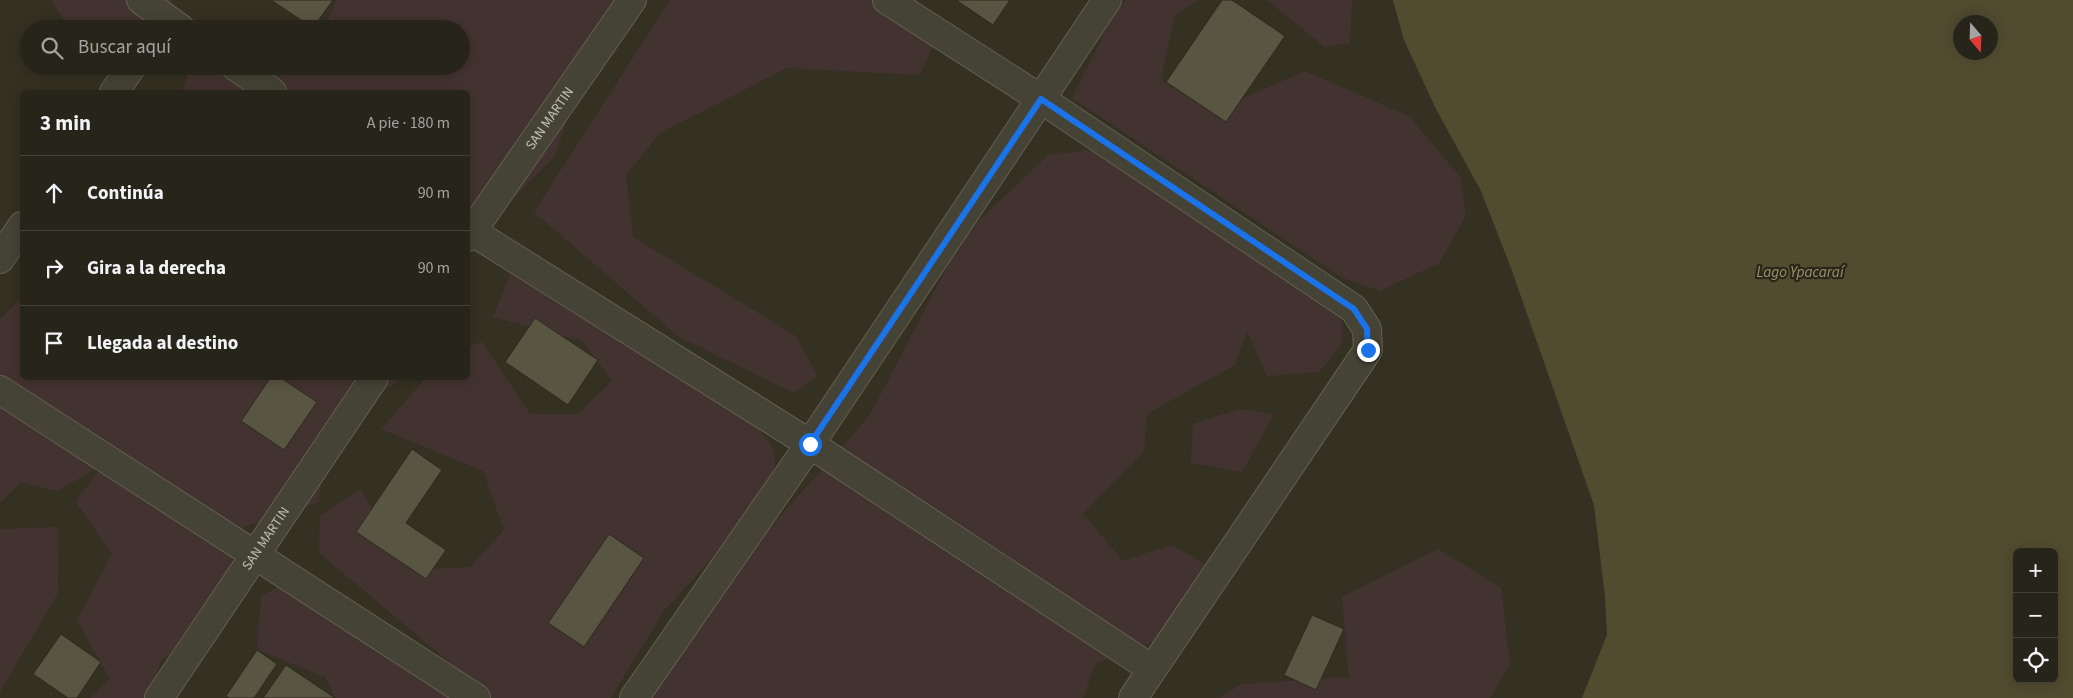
<!DOCTYPE html>
<html lang="es">
<meta charset="utf-8">
<style>
body{margin:0;font-family:"Source Sans 3",sans-serif;background:#2f2d23;color:#f1f3f6}
.controls{position:absolute;right:15px;bottom:15px;display:grid;overflow:hidden;border-radius:8px;box-shadow:0 2px 12px #0003}
.controls button{width:45px;height:45px;display:grid;place-items:center;padding:0;border:0;border-bottom:1px solid #434239;background:#27251a;color:#f1f3f6;font:25px sans-serif}
.compass{position:absolute;left:1953px;top:15px;width:45px;height:45px;border-radius:50%;background:#27251a;box-shadow:0 2px 12px #0003;rotate:161deg}
.stop{position:absolute;width:15px;height:15px;margin:-11px;border:4px solid #1a73e8;border-radius:50%;background:#fff}
.stop.end{background:#1a73e8;border-color:#fff;box-shadow:0 1px 5px #0008}
.list{margin:0;padding:0;list-style:none}
h2{display:flex;justify-content:space-between;align-items:center;height:65px;margin:0;padding:0 20px;font-size:21px}
h2 small{font-size:16px;font-weight:400;color:#a4a5a2}
.list li{display:grid;grid-template-columns:32px 1fr auto;gap:15px;align-items:center;box-sizing:border-box;height:75px;padding:0 20px;border-top:1px solid #434239}
.list b{display:block;font-size:19px;white-space:nowrap}
.list em{font-size:16px;font-style:normal;color:#a4a5a2}
.icon{flex:none;width:28px;height:28px;fill:none;stroke:currentColor;stroke-width:2;stroke-linecap:round;stroke-linejoin:round}
.map{position:relative;flex:none;width:2073px;height:698px;overflow:hidden}
.search{position:absolute;background:#27251a;box-shadow:0 2px 12px #0003;left:20px;top:20px;width:450px;height:55px;display:flex;align-items:center;gap:12px;box-sizing:border-box;padding:0 18px;border-radius:28px;color:#a4a5a2;font-size:19px}
.panel{position:absolute;background:#27251a;box-shadow:0 2px 12px #0003;left:20px;top:90px;width:450px;height:290px;border-radius:8px}
.map>svg:first-child{display:block}
.green{fill:#433330}
.water{fill:#514c30;fill-rule:evenodd}
.building{fill:#595543;stroke:#2c291c}
.lines{fill:none;stroke-linecap:round;stroke-linejoin:round}
.street-casing{stroke:#636052;stroke-width:30}
.street{stroke:#454335;stroke-width:28}
.route{stroke:#1a73e8;stroke-width:6}
.labels{text-anchor:middle;dominant-baseline:central;stroke-width:4.5;stroke-linejoin:round;paint-order:stroke}
.street-label{font-size:14px;fill:#c2bfaf;stroke:#2a271a}
.water-label{font-size:15px;font-style:italic;fill:#9e956b;stroke:#2a271a}
</style>
<div class="map">
<svg width="2073" height="698" viewBox="0 0 2073 698">
<rect width="100%" height="100%" fill="#343122"/>
<path class="green" d="M50,0H172L168,29H71Z
M337,0H647L580,86L554,157L468,244V92H182L191,66H461V29H204L207,20L325,26Z
M670,0H893L937,37L920,75L787,68L660,133L626,175L633,237L796,336L818,376L794,393L679,337L534,212Z
M1126,0H1198L1174,17L1161,80L1211,112L1305,71L1409,116L1461,178L1466,216L1439,263L1380,291L1341,277L1072,98L1116,10Z
M1267,0H1352L1350,43L1325,47Z
M1113,147L1339,293L1343,342L1319,372L1267,376L1247,331L1235,365L1147,414L1144,451L1083,514L1123,561L1171,545L1205,564L1213,602L1182,631L1096,663L1083,698H641L658,654L870,415L963,236L1048,155Z
M551,263L730,391L775,451L774,492L663,612L611,698H492L319,553L320,516L360,489L410,570L470,567L504,530L483,471L381,429L426,378H468V347L482,342L530,414H578L612,381L582,341L493,317L512,269Z
M22,301V378H399L397,382L327,427L319,502L235,530L224,617L161,661L147,698H90L110,679L77,620L112,554L75,501L106,463L57,491L21,482L0,503V319L16,303Z
M1239,409L1274,414L1242,472L1191,463L1193,424Z
M59,527L58,593L0,692V529Z
M1438,549L1501,588L1510,664L1490,698H1219L1242,684L1349,677L1342,597Z
M306,572L470,698H335L325,677L257,650L261,596Z"/>
<path class="water" d="M1393,0H2073V698H1582L1607,635L1605,597L1594,505L1511,268L1481,191L1436,109L1404,40ZM1960,22H1990V52H1960ZM2017,552H2054V679H2017Z"/>
<path class="building" d="M271,0H333L313,28Z
M956,0H1010L993,25Z
M1222,0H1232L1285,36L1226,122L1166,82Z
M535,318L598,360L568,405L505,362Z
M270,378H281L317,402L284,450L241,421Z
M412,449L442,470L406,523L446,550L426,579L356,532Z
M609,534L644,558L584,647L548,623Z
M1312,615L1344,629L1316,690L1284,675Z
M61,634L101,662L77,698H68L33,674Z
M257,650L277,664L254,698H229L226,696Z
M286,665L335,698H263Z"/>
<g class="lines">
<g class="street-casing">
<g id="street">
<path d="M141,0L181,29"/>
<path d="M887,0L1041,99L1354,309L1367,329L1368,350L1133,698"/>
<path d="M235,66L272,92"/>
<path d="M114,92L132,66"/>
<path d="M468,229L810,444L1152,669"/>
<path id="s1" d="M468,237L632,0"/>
<path d="M0,259L22,226"/>
<path d="M0,390L476,698"/>
<path id="s2" d="M159,698L374,378"/>
<path d="M634,698L810,444L1107,0"/>
</g>
</g>
<use href="#street" class="street"/>
</g>
<g class="lines">
<path class="route" d="M810,444L1041,99L1354,309L1367,329L1368,350"/>
</g>
<g class="labels">
<g class="street-label">
<text stroke="none"><textPath href="#s1" startOffset="144">SAN MARTIN</textPath></text>
<text stroke="none"><textPath href="#s2" startOffset="192">SAN MARTIN</textPath></text>
</g>
<g class="water-label">
<text x="1800" y="272">Lago Ypacaraí</text>
</g>
</g>
</svg>
<div class="controls">
<button>+</button>
<button>−</button>
<button><svg class="icon" aria-label="locate" viewBox="0 0 24 24"><circle cx="12" cy="12" r="6"/><path d="M12 2v4M12 18v4M2 12h4M18 12h4"/></svg></button>
</div>
<svg class="compass" viewBox="-18 -18 36 36"><path d="M0-13l5 13h-10z" fill="#e53935"/><path d="M0 13l5-13h-10z" fill="#a4a5a2"/></svg>
<div class="stop" style="left:810px;top:444px"></div>
<div class="stop end" style="left:1368px;top:350px"></div>
<div class="search"><svg class="icon" aria-label="search" viewBox="0 0 24 24"><circle cx="10" cy="10" r="6"/><path d="M15 15l6 6"/></svg>Buscar aquí</div>
<section class="panel">
<h2>3 min<small>A pie · 180 m</small></h2>
<ul class="list">
<li><svg class="icon" aria-label="ahead" viewBox="0 0 24 24"><path d="M12 20V5M6 11l6-6 6 6"/></svg><div><b>Continúa</b></div><em>90 m</em></li>
<li><svg class="icon" aria-label="right" viewBox="0 0 24 24"><path d="M7 20v-9h11M14 6l5 5-5 5"/></svg><div><b>Gira a la derecha</b></div><em>90 m</em></li>
<li><svg class="icon" aria-label="arrive" viewBox="0 0 24 24"><path d="M6 21V4h12l-3 4 3 4H6"/></svg><div><b>Llegada al destino</b></div></li>
</ul>
</section>
</div>
